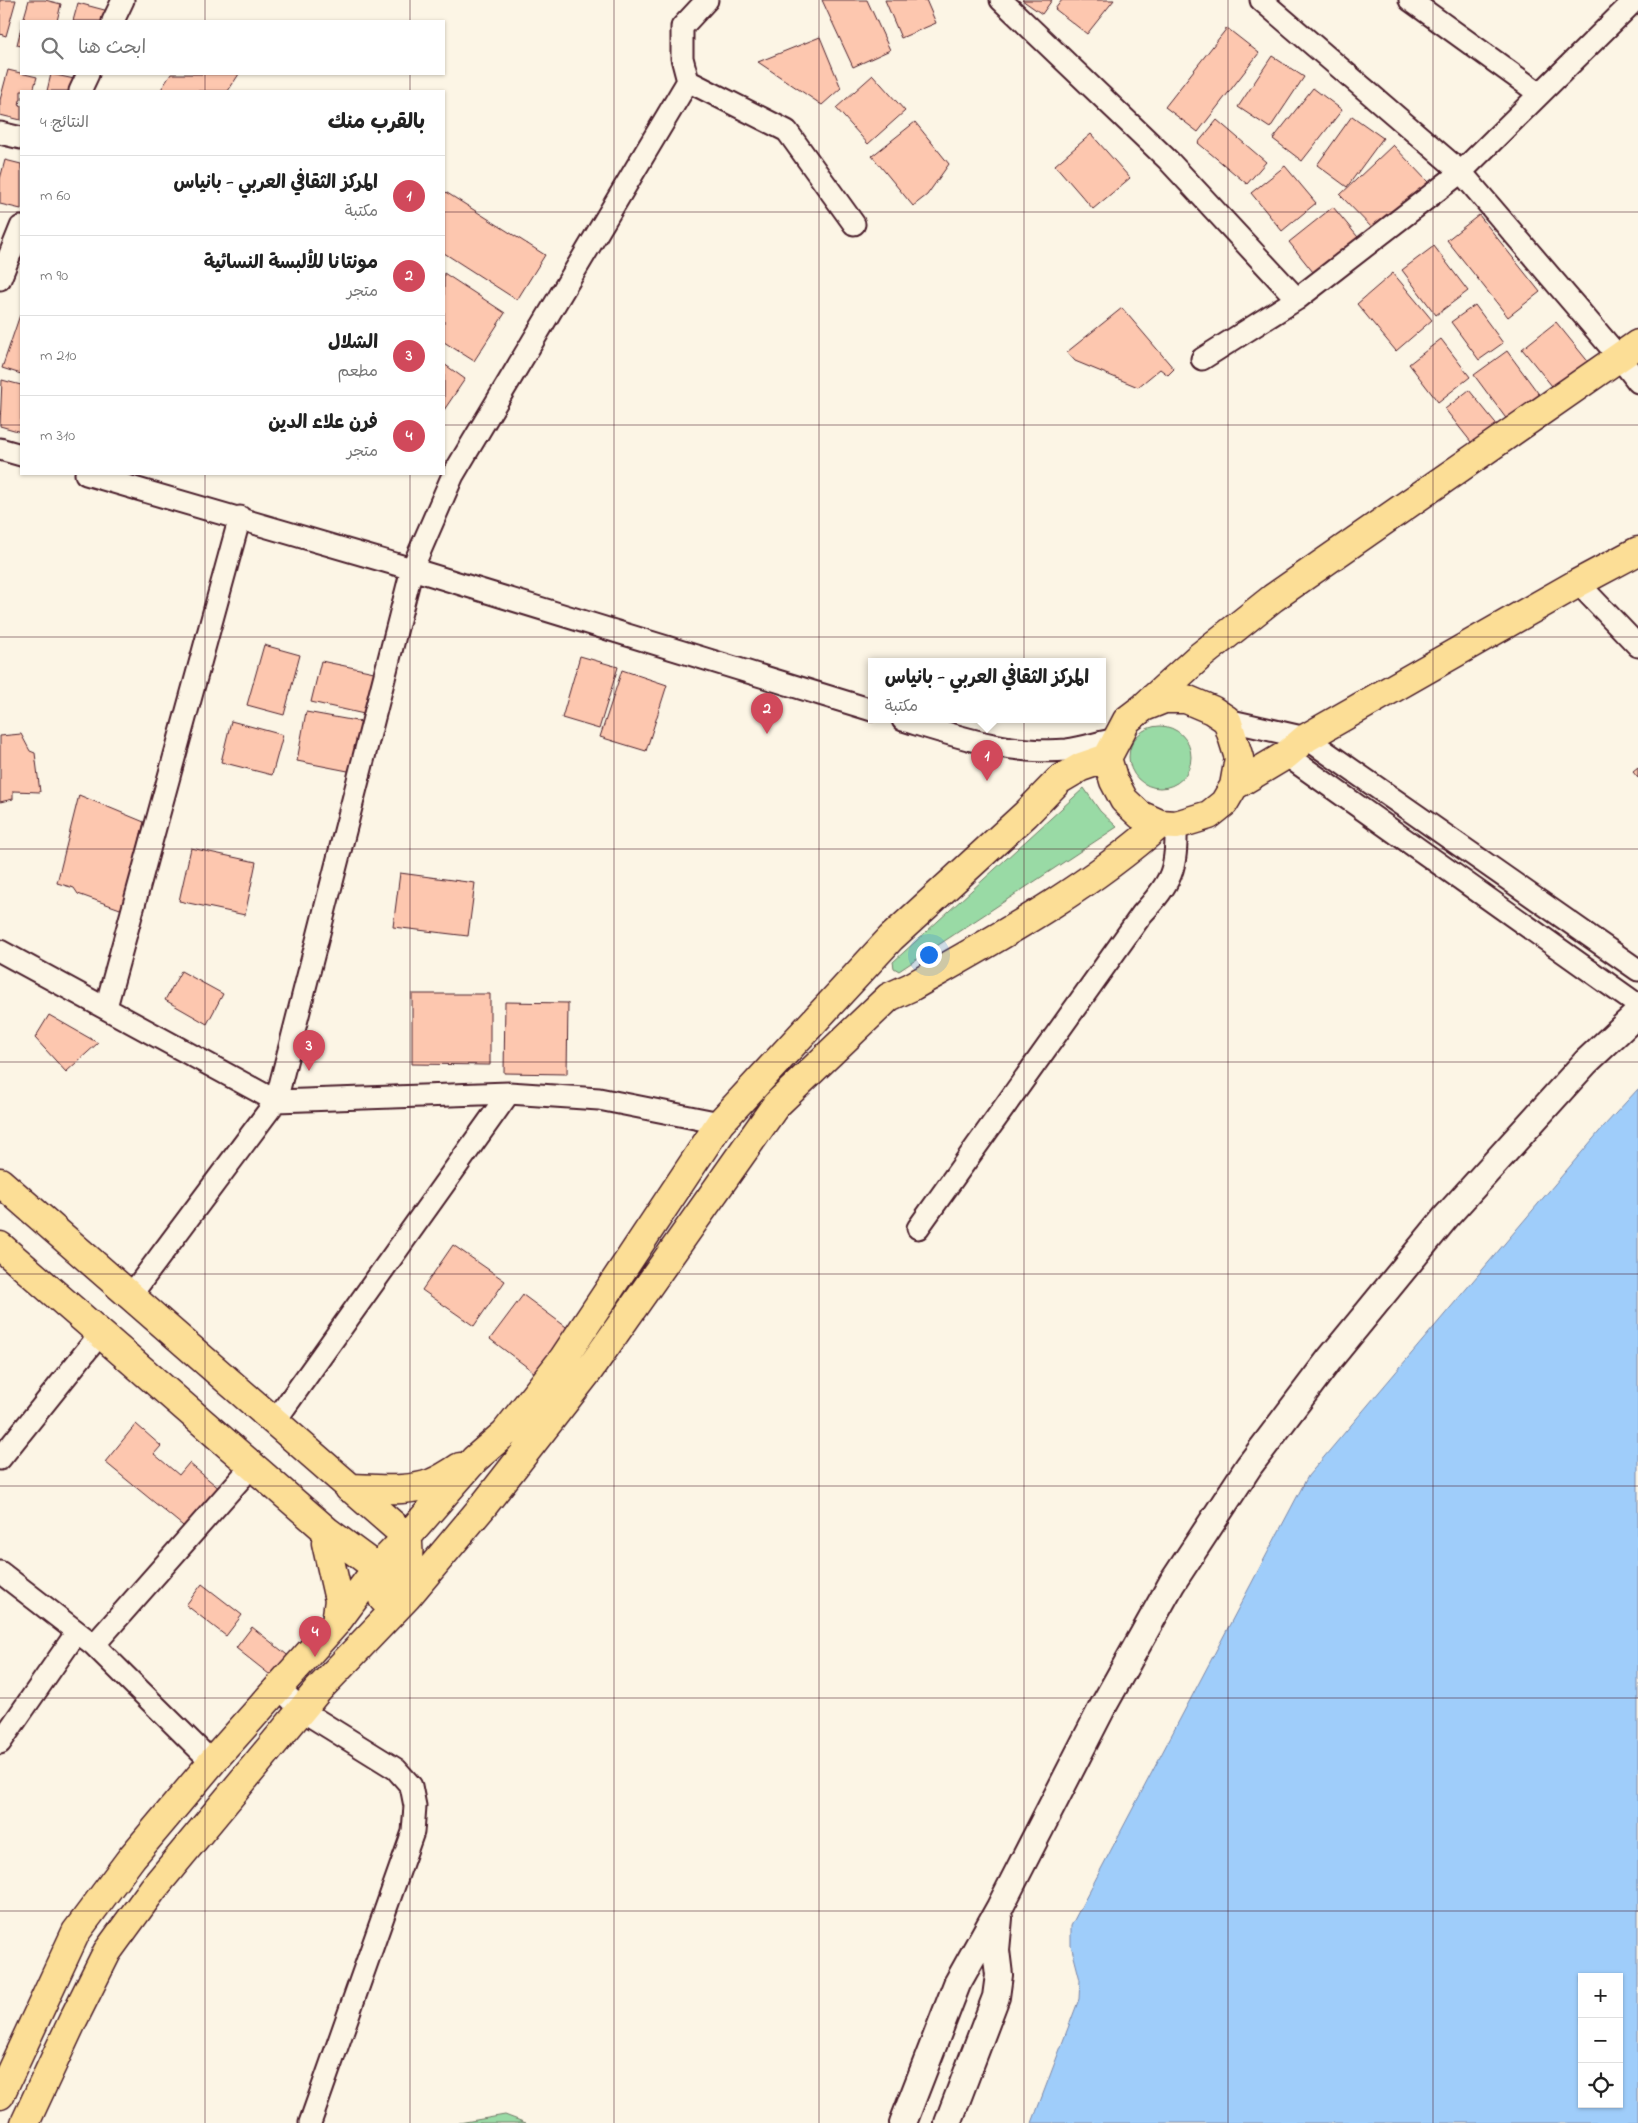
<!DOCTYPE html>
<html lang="ar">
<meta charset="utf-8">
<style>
body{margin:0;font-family:"Indie Flower","Playpen Sans Arabic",sans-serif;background:#f6f6f6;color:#222;direction:rtl}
.controls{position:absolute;right:15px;bottom:15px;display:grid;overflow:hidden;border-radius:0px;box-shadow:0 1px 4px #0004}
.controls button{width:45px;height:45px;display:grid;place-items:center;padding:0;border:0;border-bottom:1px solid #e0e0e0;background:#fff;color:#222;font:25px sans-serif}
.you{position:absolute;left:928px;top:954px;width:18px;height:18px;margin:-12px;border:4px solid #fff;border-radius:50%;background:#1a73e8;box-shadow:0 0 0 8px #1a73e833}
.badge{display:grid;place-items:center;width:32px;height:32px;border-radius:50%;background:#d1495b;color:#fff;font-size:16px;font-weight:700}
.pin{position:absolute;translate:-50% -41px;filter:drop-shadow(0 1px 2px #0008)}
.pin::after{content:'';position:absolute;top:26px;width:18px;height:15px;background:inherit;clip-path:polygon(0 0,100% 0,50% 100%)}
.popup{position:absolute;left:868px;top:658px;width:238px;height:65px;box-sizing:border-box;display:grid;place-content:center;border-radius:0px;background:#fff;filter:drop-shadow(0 1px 4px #0005);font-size:16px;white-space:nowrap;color:#767676}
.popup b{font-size:19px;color:#222}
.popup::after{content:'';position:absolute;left:50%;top:100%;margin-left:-10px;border:10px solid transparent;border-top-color:#fff}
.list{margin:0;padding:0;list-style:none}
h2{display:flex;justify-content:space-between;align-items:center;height:65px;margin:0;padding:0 20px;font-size:21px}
h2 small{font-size:16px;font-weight:400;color:#767676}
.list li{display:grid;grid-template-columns:32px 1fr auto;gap:15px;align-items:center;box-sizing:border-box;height:80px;padding:0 20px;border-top:1px solid #e0e0e0}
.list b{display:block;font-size:19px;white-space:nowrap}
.list p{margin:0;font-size:16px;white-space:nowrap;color:#767676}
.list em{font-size:16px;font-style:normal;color:#767676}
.icon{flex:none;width:28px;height:28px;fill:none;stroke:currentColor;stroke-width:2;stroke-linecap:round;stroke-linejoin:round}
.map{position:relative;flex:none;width:1638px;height:2123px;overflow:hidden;direction:ltr}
.search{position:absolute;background:#fff;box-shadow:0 1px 4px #0004;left:20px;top:20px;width:425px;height:55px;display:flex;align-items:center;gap:12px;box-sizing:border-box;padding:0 18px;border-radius:0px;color:#767676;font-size:19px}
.panel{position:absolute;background:#fff;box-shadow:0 1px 4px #0004;left:20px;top:90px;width:425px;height:385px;border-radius:0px;direction:rtl}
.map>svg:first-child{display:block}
.green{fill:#99daa5;stroke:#727c68}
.water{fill:#9fcdfa;stroke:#7d87a7;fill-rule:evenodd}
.building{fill:#fdc7af;stroke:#4a1f2b}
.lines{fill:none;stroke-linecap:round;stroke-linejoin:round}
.minor-casing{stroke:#4a1f2b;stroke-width:25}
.tertiary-casing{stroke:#4a1f2b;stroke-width:30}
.primary-casing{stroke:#4a1f2b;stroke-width:31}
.minor{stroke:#fcf5e5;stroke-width:21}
.tertiary{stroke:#fcf5e5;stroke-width:26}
.primary{stroke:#fcde96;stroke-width:28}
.grid{fill:none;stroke:#4a1f2b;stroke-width:1;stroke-opacity:0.55}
</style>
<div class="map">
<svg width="1638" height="2123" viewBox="0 0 1638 2123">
<rect width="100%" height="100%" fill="#fcf5e5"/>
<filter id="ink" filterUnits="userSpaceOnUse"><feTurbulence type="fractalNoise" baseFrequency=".02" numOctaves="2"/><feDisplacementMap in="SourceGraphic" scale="10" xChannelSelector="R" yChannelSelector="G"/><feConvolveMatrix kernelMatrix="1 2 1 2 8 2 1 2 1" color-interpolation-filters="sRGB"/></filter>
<g filter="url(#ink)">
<path class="green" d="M1129 757a31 31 0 1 1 62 0a31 31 0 1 1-62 0Z
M1084,788L1100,811L1117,827L899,971L894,968L893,962Z
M505,2115L526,2123H459Z"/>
<path class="water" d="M1638,1089V2123H1032L1079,1999L1080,1980L1071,1945V1926L1308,1476L1604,1126ZM1582,1977H1619V2104H1582Z"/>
<path class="building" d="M0,0H16L6,36L0,34Z
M29,0H45L61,4L57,21H23Z
M822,0H867L890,50L853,67Z
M885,0H926L936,23L901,38Z
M1022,0H1052L1042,14Z
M1062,0H1114L1087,34L1055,9Z
M78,3L112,12L110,21H73Z
M21,28V46L17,45Z
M1227,28L1259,53L1198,132L1165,107Z
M820,37L841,88L822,105L758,62Z
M1272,56L1304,77L1270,128L1238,107Z
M8,70L37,77L33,91H21V100H20L19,105H21V120L0,115V100Z
M51,74L79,80L81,91H47Z
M171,74H239L228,91H160Z
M873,75L905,111L868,144L836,108Z
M1313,88L1342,110L1302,161L1273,139Z
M1352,116L1383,138L1347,187L1317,165Z
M1217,120L1266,162L1247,184L1198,143Z
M915,122L949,164L927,195L913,206L872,156Z
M1091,134L1130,178L1093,209L1055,165Z
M1393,145L1428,182L1376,232L1340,195Z
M5,160L21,164V209L0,204V179Z
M1285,166L1316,203L1282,231L1251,193Z
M444,191L545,255L517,300L444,253Z
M1333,207L1362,242L1317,277L1289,242Z
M1479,215L1540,292L1508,317L1447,240Z
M1434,246L1468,291L1436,315L1402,270Z
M444,273L505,313L474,361L444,342Z
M1393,273L1432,320L1396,351L1357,304Z
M1475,305L1503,343L1479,360L1451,322Z
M1122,308L1174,369L1168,375L1160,369L1138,387L1075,361L1067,352Z
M20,315L21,316V374L2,368Z
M1556,322L1590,364L1556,391L1522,349Z
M1441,339L1470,377L1438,402L1409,364Z
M1507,351L1541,397L1508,421L1474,375Z
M444,364L465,379L444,410Z
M2,380L21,385V432L0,426Z
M1469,390L1499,427L1475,447L1445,409Z
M264,645L300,655L284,715L247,705Z
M580,656L618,667L599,729L562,718Z
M321,661L374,672L364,714L311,702Z
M622,670L667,685L646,751L600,737Z
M306,712L362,722L353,772L297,761Z
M231,721L283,735L272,775L221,762Z
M21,734L30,751L35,753L40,792L13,791V799L0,802V736Z
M1638,768V778L1633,772Z
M79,795L144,822L123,910L78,894L74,888L57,883Z
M191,848L256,862L245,915L179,901Z
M400,873L475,883L468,936L393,927Z
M181,971L223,994L207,1024L165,1000Z
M412,994H490V1065L412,1064Z
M505,1002L568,1003L567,1074L504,1073Z
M49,1015L98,1043L66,1072L35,1038Z
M453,1245L505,1281L474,1326L422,1290Z
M523,1295L573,1332L539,1376L490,1339Z
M136,1424L161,1446L154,1454L179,1475L189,1463L221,1490L188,1530L105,1462Z
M202,1584L242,1615L226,1636L186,1605Z
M252,1627L291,1658L274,1678L236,1648Z"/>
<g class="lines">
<g class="minor-casing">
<path id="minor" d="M707,0L682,27V58L688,81L787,131L854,224
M1001,0L1168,160L1297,299
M1261,0L1461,172L1619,357L1638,382
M1410,0L1540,94
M113,21L123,0
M80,91L88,74
M0,133L21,138
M0,279L21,227
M1202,359L1297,299L1461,172L1635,0
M0,449L21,455
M86,474L412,569L872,710
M1578,583L1638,646
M903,720C956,736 1011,755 1067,750C1083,748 1100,742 1116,739
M1227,720L1306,738L1638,970
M1286,755L1638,1005
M0,951L276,1101L509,1093L599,1099L720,1123
M106,1007L240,517
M918,1228L1142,914C1172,881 1177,870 1176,825
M131,1295L276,1101L412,569L453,475L688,81
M275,1421L509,1093
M0,1459L100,1334
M0,1572L94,1645L212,1762
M94,1645L251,1467
M280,1688L301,1710L396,1769L411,1786L415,1806L413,1832L310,2123
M0,1743L77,1632"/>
</g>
<g class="tertiary-casing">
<path id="tertiary" d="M903,2123L957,1984L1000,1907L1101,1710L1172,1583L1249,1466L1329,1360L1446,1217L1586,1062L1638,1013
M948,2123L996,1997L999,1975L996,1950L999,1918"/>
</g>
<g class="primary-casing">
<path id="primary" d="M1146,705L1199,657L1273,598L1638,344
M1234,786L1239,758L1227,720L1212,710L1186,699H1164L1144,707L1127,720L1107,758L1114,781L1124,800L1140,815L1160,824L1176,825L1209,815L1224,803L1234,786L1286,755L1306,738L1578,583L1638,551
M0,1182L407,1537C413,1567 400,1578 383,1599
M0,1246L327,1531L377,1568L394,1565
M349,1488C378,1488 405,1493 432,1483C442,1479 451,1473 460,1467
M327,1531L326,1543L339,1600L336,1623
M0,2095L76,1932L132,1857L212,1762L336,1623L377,1568L407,1537L475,1459L505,1433L563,1359L720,1123L891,938L1026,814L1059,780L1081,767L1107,758
M25,2123L73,2020L107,1952L153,1889L318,1690L407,1597L484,1505L587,1373L776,1105L889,997L911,987C997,938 1086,890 1160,824"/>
</g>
<use href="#minor" class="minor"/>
<use href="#tertiary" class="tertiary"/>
<use href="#primary" class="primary"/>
</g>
</g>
<path class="grid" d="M205,0V21M410,0V21M614,0V2123M819,0V2123M1024,0V2123M1228,0V2123M1433,0V2123M205,74V91M410,74V91M0,212H21M444,212H1638M0,425H21M444,425H1638M205,474V2123M410,474V2123M0,637H1638M0,849H1638M0,1062H1638M0,1274H1638M0,1486H1638M0,1698H1638M0,1911H1638"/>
</svg>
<div class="controls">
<button>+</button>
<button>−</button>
<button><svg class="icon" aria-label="locate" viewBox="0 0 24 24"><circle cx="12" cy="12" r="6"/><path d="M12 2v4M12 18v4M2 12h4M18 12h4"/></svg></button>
</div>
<div class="you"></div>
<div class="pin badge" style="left:987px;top:781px">1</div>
<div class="popup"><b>المركز الثقافي العربي - بانياس</b>مكتبة</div>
<div class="pin badge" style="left:767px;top:734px">2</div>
<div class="pin badge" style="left:309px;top:1071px">3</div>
<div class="pin badge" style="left:315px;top:1657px">4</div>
<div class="search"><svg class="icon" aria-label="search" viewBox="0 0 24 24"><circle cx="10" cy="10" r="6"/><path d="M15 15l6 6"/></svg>ابحث هنا</div>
<section class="panel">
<h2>بالقرب منك<small>النتائج: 4</small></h2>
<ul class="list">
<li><span class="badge">1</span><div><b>المركز الثقافي العربي - بانياس</b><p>مكتبة</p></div><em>60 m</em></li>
<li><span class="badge">2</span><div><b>مونتانا للألبسة النسائية</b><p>متجر</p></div><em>90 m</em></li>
<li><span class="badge">3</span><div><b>الشلال</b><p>مطعم</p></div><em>210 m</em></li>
<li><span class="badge">4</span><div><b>فرن علاء الدين</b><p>متجر</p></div><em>310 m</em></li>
</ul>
</section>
</div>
